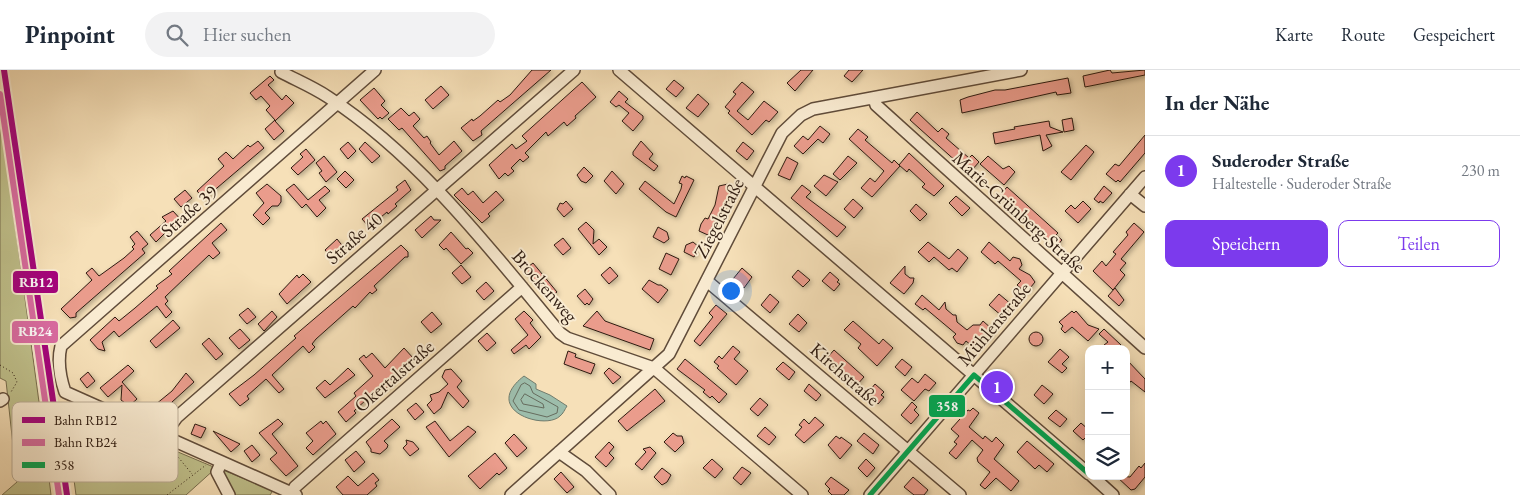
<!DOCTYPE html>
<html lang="de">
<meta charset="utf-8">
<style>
body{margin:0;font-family:"EB Garamond",serif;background:#f2f2f3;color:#1f2937}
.controls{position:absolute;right:15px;bottom:15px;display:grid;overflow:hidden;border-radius:10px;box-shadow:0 5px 20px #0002}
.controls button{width:45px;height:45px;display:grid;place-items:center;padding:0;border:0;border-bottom:1px solid #e0e1e3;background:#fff;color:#1f2937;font:25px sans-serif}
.you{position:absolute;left:730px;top:220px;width:18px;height:18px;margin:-12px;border:4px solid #fff;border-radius:50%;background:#1a73e8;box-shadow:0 0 0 8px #1a73e833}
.badge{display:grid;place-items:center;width:32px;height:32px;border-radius:50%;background:#7c3aed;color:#fff;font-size:16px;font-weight:700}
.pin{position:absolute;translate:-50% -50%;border:2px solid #fff;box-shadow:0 1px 5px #0006}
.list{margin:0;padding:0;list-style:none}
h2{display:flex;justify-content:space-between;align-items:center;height:65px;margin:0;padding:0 20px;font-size:21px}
h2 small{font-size:16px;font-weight:400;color:#747a83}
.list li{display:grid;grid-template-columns:32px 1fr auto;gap:15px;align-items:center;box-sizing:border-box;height:70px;padding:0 20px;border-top:1px solid #e0e1e3}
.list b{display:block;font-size:19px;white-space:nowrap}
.list p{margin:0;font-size:16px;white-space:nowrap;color:#747a83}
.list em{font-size:16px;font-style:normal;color:#747a83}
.actions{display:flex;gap:10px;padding:15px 20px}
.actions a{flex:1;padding:11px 0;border:1px solid #7c3aed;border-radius:10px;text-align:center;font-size:18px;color:#7c3aed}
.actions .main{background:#7c3aed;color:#fff}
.icon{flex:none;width:28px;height:28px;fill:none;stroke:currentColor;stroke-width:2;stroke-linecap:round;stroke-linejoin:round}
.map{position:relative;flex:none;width:1145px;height:425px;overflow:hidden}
header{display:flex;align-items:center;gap:30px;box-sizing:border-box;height:70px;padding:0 25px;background:#fff;border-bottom:1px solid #e0e1e3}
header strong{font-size:24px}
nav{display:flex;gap:28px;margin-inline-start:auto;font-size:18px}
.search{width:350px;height:45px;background:#f2f2f3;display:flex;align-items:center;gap:12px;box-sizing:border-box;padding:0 18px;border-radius:28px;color:#747a83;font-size:19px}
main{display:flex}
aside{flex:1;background:#fff}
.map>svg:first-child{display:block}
.green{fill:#c0c18c;stroke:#776e4e}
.water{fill:#9dbdab;stroke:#717c6d}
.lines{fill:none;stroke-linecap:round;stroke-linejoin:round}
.shore{stroke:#666c5e;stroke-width:1}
.building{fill:#ea9c8c;stroke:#2e1b10;filter:url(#shadow)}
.minor-casing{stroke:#604c3a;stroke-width:14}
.path{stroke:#2e1b10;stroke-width:1;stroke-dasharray:1 2.5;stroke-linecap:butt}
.minor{stroke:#f9ebd1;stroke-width:11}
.bus-1-casing{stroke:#f9ebd1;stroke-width:9}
.bus-1{stroke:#00a651;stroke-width:5}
.rail-1-casing{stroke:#f9ebd1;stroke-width:10}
.rail-2-casing{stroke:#f9ebd1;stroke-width:10}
.rail-1{stroke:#a5027d;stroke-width:6}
.rail-2{stroke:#da6ba2;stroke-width:6}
.labels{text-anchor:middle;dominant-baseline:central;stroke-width:4;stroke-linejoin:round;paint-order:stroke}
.street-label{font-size:19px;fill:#2e1b10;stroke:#f9ebd1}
.key{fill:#f9ebd1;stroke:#bcad97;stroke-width:1}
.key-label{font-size:14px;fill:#2e1b10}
.line-badge{stroke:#f9ebd1;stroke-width:2}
.badge-label{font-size:14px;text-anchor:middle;font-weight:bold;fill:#fff}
</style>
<header>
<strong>Pinpoint</strong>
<div class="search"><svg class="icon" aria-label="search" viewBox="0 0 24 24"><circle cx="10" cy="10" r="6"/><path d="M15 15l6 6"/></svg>Hier suchen</div>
<nav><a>Karte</a><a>Route</a><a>Gespeichert</a></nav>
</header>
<main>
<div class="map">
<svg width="1145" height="425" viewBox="0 0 1145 425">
<defs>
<filter id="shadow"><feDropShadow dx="2" dy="2" stdDeviation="2.5" flood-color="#0004"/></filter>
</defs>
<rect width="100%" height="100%" fill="#f6e0b8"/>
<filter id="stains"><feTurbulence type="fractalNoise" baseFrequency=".004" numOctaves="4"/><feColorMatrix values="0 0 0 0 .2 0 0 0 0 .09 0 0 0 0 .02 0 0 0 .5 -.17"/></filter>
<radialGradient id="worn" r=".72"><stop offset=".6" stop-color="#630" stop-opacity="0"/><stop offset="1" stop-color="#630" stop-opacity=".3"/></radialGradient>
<path class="green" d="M0,43L46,384L51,425H2L17,412L6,311L0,308Z
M64,334L216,398L186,425H76Z
M223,400L271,420L272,422L270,425H231L222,403Z"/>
<path class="water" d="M524,306L536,314V319L550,325L567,336C565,339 563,344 560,346C545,361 480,340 524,306Z"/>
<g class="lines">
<path class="shore" d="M525,313L530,316L533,323L558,337L557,343L547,347L519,340L513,331L521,315Z
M525,324L543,334L544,338L523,334L521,330Z"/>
</g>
<path class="building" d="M532,0H551L481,61L482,65L473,71L461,58L472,49L473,51L480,46L498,30L500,32L510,25Z
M801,0H813L795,21L787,13Z
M849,0H863L852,12L844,6Z
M1110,0L1112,3L1145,0V5L1085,17L1083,6Z
M270,6L274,10L268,15L282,30L286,25L294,33L275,51L284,61L274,70L265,59L275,50L266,40L270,36L261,26L256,30L250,23Z
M1068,8L1071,23L1057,25L1056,22L962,43L960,30L968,27L995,20H1005Z
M674,10L684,18L676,27L666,19Z
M582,12L596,27L575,46L576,48L567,56L564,52L548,66L546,62L525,83L529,87L523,92L520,89L511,98L514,101L508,106L505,103L499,109L489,95L512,74L516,79L527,71L522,66Z
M742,12L754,22L737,41L748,50L764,31L778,42L769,52L766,50L752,65L728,43L730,41L725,37L736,24L733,22Z
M441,16L449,25L433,39L425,30Z
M374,18L385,31L381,35L389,43L382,49L380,47L378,49L360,30Z
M619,21L628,29L625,32L643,46V49L633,61L622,51L629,43L619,35L616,37L610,32Z
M698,24L709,34L698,47L686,38Z
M401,38L409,46L414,42L420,49L413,56L424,68L427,66L431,72L430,73L439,85L454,71L462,81L445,96V99L440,101L402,58L399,60L388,49Z
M917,42L938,62L942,58L949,64L946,68L969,88L972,85L979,92L972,100L971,99L968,102L910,50Z
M1072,48L1074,60L1064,62L1062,50Z
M1049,51L1050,57L1063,62L1046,65L1052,76L1043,81L1040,65L995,74L993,63L1015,59L1014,57Z
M820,56L830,64L823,73L818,69L803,84L794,76L803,66L808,70Z
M858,59L868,67L865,70L892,93L894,90L900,96L872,127L861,118L870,108L875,112L884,101L849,69Z
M1145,65V83L1120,112L1118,110L1116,112L1106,104L1115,94L1119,96Z
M258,71L264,78L204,129L197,121L224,96L218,89L226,82L233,89L248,75L250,77Z
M641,71L653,84L649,89L658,96L654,101L633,85V82Z
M348,72L356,81L348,89L340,79Z
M365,72L380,86L372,93L359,79Z
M743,72L754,81L747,90L736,81Z
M1086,75L1094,82L1071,110L1061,102Z
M306,79L315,90L298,105L291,98L303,87L300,84Z
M909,83L944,116L934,126L922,117L925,114L909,99L907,102L899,95Z
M324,86L337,102L326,112L319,103L322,101L316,93Z
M848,86L857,93L840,110L833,104Z
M988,86L1003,99L1009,96L1015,102L1004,115L980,94Z
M787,87L798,93L790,110L778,105Z
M584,97L593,106L586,113L581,111L577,105Z
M345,101L354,110L346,118L337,109Z
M612,101L624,114L616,124L604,111Z
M824,105L838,112L826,126L814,116Z
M682,106L685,108L686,106L694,110L676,147L666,142L639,119L645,111L674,134L681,119L682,114L679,113Z
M405,110L411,120L395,134L397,136L388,144L387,142L369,157L362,149L398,120L396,117Z
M267,114L281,126V132L278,136H272L265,143L270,148L263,155L253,145L264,133L256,123Z
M294,114L308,130L325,116L330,121L319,130L326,138L317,147L306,134L302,138L286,120Z
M728,114L735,119L722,146L718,145L708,165L699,161L701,154L705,148L708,149L715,135L719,116Z
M802,115L811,122L806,127L846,157L837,167L791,128Z
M1104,116L1112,123L1103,133L1100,131L1099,133L1094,129Z
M1007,117L1058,163L1056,165L1062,170L1055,178L999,126Z
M462,118L468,125L473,121L483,133L496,121L504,130L488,144L490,146L482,153L454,125Z
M185,120L192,128L181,137L174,129Z
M956,126L970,138L962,146L949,133Z
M853,129L863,138L854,148L844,139Z
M566,131L573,139L564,147L557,139L560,133L563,134Z
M1083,131L1091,139L1078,153L1065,141L1071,135L1075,139Z
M916,134L927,144L920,151L910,141Z
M173,141L182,151L175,157L173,155L156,172L150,165L166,151L162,147Z
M431,146L434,150H441L422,168L415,160Z
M586,152L594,160L593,174L599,169L607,177L599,185L578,159Z
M221,153L227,160L212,173L220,183L213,189L209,185L165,227L168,231L165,234L172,242L166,248L157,236L119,267L114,261L102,272L105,281L98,279L90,270L115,247L119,251L135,238L158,218L156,216L172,204L169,201Z
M1134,153L1144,162L1121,189L1126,193L1120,200L1125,205L1113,220L1093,201L1102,191L1106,196L1116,184L1113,182L1128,165L1126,162Z
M658,157L667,162L669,169L664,173L653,167Z
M137,161L148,174L142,179L145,183L76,243V247L70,248L61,239L92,210L86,203L92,198L99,206L124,188L134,179L132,177L135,174L130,167Z
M451,162L466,179L468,178L473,183L461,194L446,178L444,180L439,175Z
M563,168L571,178L563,185L554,175Z
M337,169L345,179L333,189L325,180Z
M693,172L699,177L694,187L684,182L686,175Z
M928,172L949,189L958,179L968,188L957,202L952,198L949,200L934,187L929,192L918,182Z
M989,172L1010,191L1013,187L1020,189L1022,195L1019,199L1030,205L1035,212L1026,223L1017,215L1021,211L998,191L995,194L981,182Z
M401,175L408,182V187H405L374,216L377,220L372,224L370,222L355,238L353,236L316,269L312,274L315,277L309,283L303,276L272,305L284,319L279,323L266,309L247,326L249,329L240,336L229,324L254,305L296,268L294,266Z
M666,183L679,189L671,205L659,199Z
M533,193L557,222L550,228L523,201Z
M461,195L471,207L462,214L452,203Z
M905,196V204L910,208H914L913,213L904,224L890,213Z
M610,197L618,206L609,214L601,205Z
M742,198L752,207L744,218L733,209Z
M798,200L810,210L803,217L792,207Z
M830,202L839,210L837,212L840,214L834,221L822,211Z
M303,204L311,212L287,234L279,224L297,205L299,208Z
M649,210L658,215H661L668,220L658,233L642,219Z
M486,212L494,221L484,230L476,221Z
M1115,218L1124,230L1119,236L1108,226Z
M585,219L593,229L589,235L587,233L585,235L577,226Z
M770,224L779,232L770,243L761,235Z
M999,224L1012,235L1002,246L989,235Z
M922,225L939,240L945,232L946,239L953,245H956L957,252L967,260L973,255H980L983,251L993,260L991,266L986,269L982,266L972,276L966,271L963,275L957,273L953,267L956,264L925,238L923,240L915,234Z
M716,235L727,244L700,276L694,271L713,247L709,243Z
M248,238L256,247L247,254L239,245Z
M272,241L277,247L264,261L258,254Z
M524,241L533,250L530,253L541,267L529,279L526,275L514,284L511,280L528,265L515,249Z
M597,241L605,251L654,269L650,280L583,256Z
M1072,241L1074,243L1076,241L1088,255L1099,259L1088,271L1072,257L1065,263L1061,259L1063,256L1059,252Z
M432,242L442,254L431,263L421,252Z
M798,244L807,253L799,262L789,254Z
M173,250L180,258L156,278L150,271Z
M853,251L879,274L883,269L893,278L877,296L858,278L861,274L844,260Z
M240,259L250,270L239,279L229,268Z
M1104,259L1121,275L1117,279H1108L1104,275L1108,272L1099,264Z
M1029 269a7 7 0 1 1 14 0a7 7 0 1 1-14 0Z
M487,263L496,273L487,281L478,271Z
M209,268L223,284L216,290L202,274Z
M733,276L740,282L734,289L748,301L736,315L717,298L719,296L714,292L719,286L722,289Z
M404,278L414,289L391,307L394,311L384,320L381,316L354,341L356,343L346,352L338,342L356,326L354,323L373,306L359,289L364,285L366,288L372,283L385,298Z
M1060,279L1069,287L1062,294L1067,298L1062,303L1048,292Z
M834,280L864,307L856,316L834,296L830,297V292L826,289Z
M568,281L576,284L575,287L595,294L591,304L564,294Z
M685,289L727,324L719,333L712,326L710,328L703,322L705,320L677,299Z
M902,289L912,297L905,306L895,297Z
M1126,289L1145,309V322L1131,311L1126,317Z
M783,292L795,302L789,310L776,299Z
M128,295L134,301L122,312L137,329L129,336L121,330L122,315L108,327L100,318Z
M348,298L355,305L325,328L316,318L325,310L330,315Z
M609,298L621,307L613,314L604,303Z
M451,299L462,311L457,317L469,331L463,338L448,322L441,338L434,344L427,335L432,330L430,325L439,322L448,314L442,307L445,300Z
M88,302L95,311L87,318L80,309Z
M186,303L194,312L172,332L174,335L158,347L150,339L172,321Z
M925,304L936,313L929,321L925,319L914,331L901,320L912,308L918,313Z
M809,314L821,325L816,331L804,321Z
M875,314L884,322L881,325L884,327L878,334L867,324Z
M1042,315L1053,324L1044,334L1034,325Z
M655,319L665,331L627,361L618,351Z
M760,328L768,335L758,346L750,339Z
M912,332L917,337L914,340L919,345L911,354L901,345Z
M416,333L424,342L415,350L407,340Z
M973,338L979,343L969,357L983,369L985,366L992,372L996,367L1004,375L994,389L1019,411L1011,421L996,408L985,419L980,415L990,402L978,392L977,388L983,380L972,370L956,389L949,383L957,374L954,372L959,366L951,359L968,340L970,341Z
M1056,340L1067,349L1060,357L1048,348Z
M815,347L824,355L804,373L795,365L802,357L799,355L804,349L809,354Z
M278,349L283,354L272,364L298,396L286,406L270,389L277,383L259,363Z
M392,349L400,357L384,371L388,375L387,378L380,384L371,382V379L366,372Z
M321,351L323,354L326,351L336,364L313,385L306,378L313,371L306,363Z
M435,351L450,371L468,356L476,362L449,387L426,357Z
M1081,353L1089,360V364L1083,370L1073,361Z
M195,354L206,358L201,368L191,364Z
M765,357L776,367L769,375L757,366Z
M213,361L240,374L231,382Z
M673,363L677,366H682L684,373L675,382L664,372Z
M864,363L879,375L873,384L857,371Z
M514,364L527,378L517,387L505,373Z
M836,366L840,369L841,367L852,375L840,389L828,375Z
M406,370L413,372L419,379L410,386L403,378L407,374Z
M1027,371L1054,394L1047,402L1039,395L1035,399L1017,382Z
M609,372L614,377L609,383L614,388L606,397L595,387Z
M252,375L260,385L252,392L244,381Z
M650,377L656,383L642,400L635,394L646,382L643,379Z
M356,381L365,392L354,402L345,390Z
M495,383L507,398L499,405L497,403L480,419L468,406Z
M712,389L723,399L715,408L703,398Z
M866,389L875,398L867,407L858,398Z
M1145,393V407L1135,419L1131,420L1116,406L1130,407L1139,396L1141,398Z
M742,397L751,403L741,415L733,408Z
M662,398L671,405L667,412L662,415L654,407Z
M561,402L574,417L567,423L554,409Z
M373,403L379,410L375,413L377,416L367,425H343L336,417L348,406L358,416Z
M831,407L849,420L844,425H832L828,421L830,419L825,414Z
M913,407L928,420L924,425H914L904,417Z"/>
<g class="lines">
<g class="minor-casing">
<path id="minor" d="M619,0L1089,404
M281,2C296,10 313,17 328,27C419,86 491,180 560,263L567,268L654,298L802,425
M874,28L876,35L1145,278
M1130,124L1145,136
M707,211L960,425
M0,331L3,329
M165,368L169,358L177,347L574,0
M559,382L586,401L610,425
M221,393L217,402L229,425
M1092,406L1113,425
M292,423L295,417L522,217
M296,425L65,322C60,307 57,292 61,276L375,0
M511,425L669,284L782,63L801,45L813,39L1021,0
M870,425L1145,107"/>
</g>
<path class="path" d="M0,295L13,303L17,312L11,322
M174,382L192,404
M167,425L206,395"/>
<use href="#minor" class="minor"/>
<g class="bus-1-casing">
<path id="bus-1" d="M870,425L974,305L1089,404"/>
</g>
<use href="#bus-1" class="bus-1"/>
<g class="rail-1-casing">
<path id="rail-1" d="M4,0L67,425"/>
</g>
<g class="rail-2-casing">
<path id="rail-2" d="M0,24L59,425"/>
</g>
<use href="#rail-1" class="rail-1"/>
<use href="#rail-2" class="rail-2"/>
</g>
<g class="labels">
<g class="street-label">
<text transform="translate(189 141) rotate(-41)">Straße 39</text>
<text transform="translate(1019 142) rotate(42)">Marie-Grünberg-Straße</text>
<text transform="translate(719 148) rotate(-63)">Ziegelstraße</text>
<text transform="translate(354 168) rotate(-41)">Straße 40</text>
<text transform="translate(545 216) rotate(49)">Brockenweg</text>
<text transform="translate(994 254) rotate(-50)">Mühlenstraße</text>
<text transform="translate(845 304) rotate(41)">Kirchstraße</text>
<text transform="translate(394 306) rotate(-41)">Okertalstraße</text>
</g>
</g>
<rect x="12" y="332" width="166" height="80" rx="8" class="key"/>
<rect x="22" y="347" width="23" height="6" fill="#a5027d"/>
<rect x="22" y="369" width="23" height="7" fill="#da6ba2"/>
<rect x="22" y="392" width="23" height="6" fill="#00a651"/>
<g class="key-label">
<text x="54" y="355">Bahn RB12</text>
<text x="54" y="377">Bahn RB24</text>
<text x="54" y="400">358</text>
</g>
<g class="line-badge">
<rect x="12" y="200" width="47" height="24" rx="5" fill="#a5027d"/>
<rect x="11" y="250" width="48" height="24" rx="5" fill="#da6ba2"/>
<rect x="928" y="324" width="38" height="24" rx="5" fill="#00a651"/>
</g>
<g class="badge-label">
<text x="36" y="217">RB12</text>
<text x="35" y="266">RB24</text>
<text x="947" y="341">358</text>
</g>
<rect width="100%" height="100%" filter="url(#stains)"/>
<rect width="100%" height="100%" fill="url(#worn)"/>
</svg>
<div class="controls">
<button>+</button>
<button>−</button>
<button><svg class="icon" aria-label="layers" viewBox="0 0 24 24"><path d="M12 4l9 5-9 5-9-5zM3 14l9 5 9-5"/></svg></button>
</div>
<div class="you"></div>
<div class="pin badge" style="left:997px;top:317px">1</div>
</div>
<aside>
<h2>In der Nähe<small></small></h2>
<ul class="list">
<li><span class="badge">1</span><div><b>Suderoder Straße</b><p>Haltestelle · Suderoder Straße</p></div><em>230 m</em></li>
</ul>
<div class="actions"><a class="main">Speichern</a><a>Teilen</a></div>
</aside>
</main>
